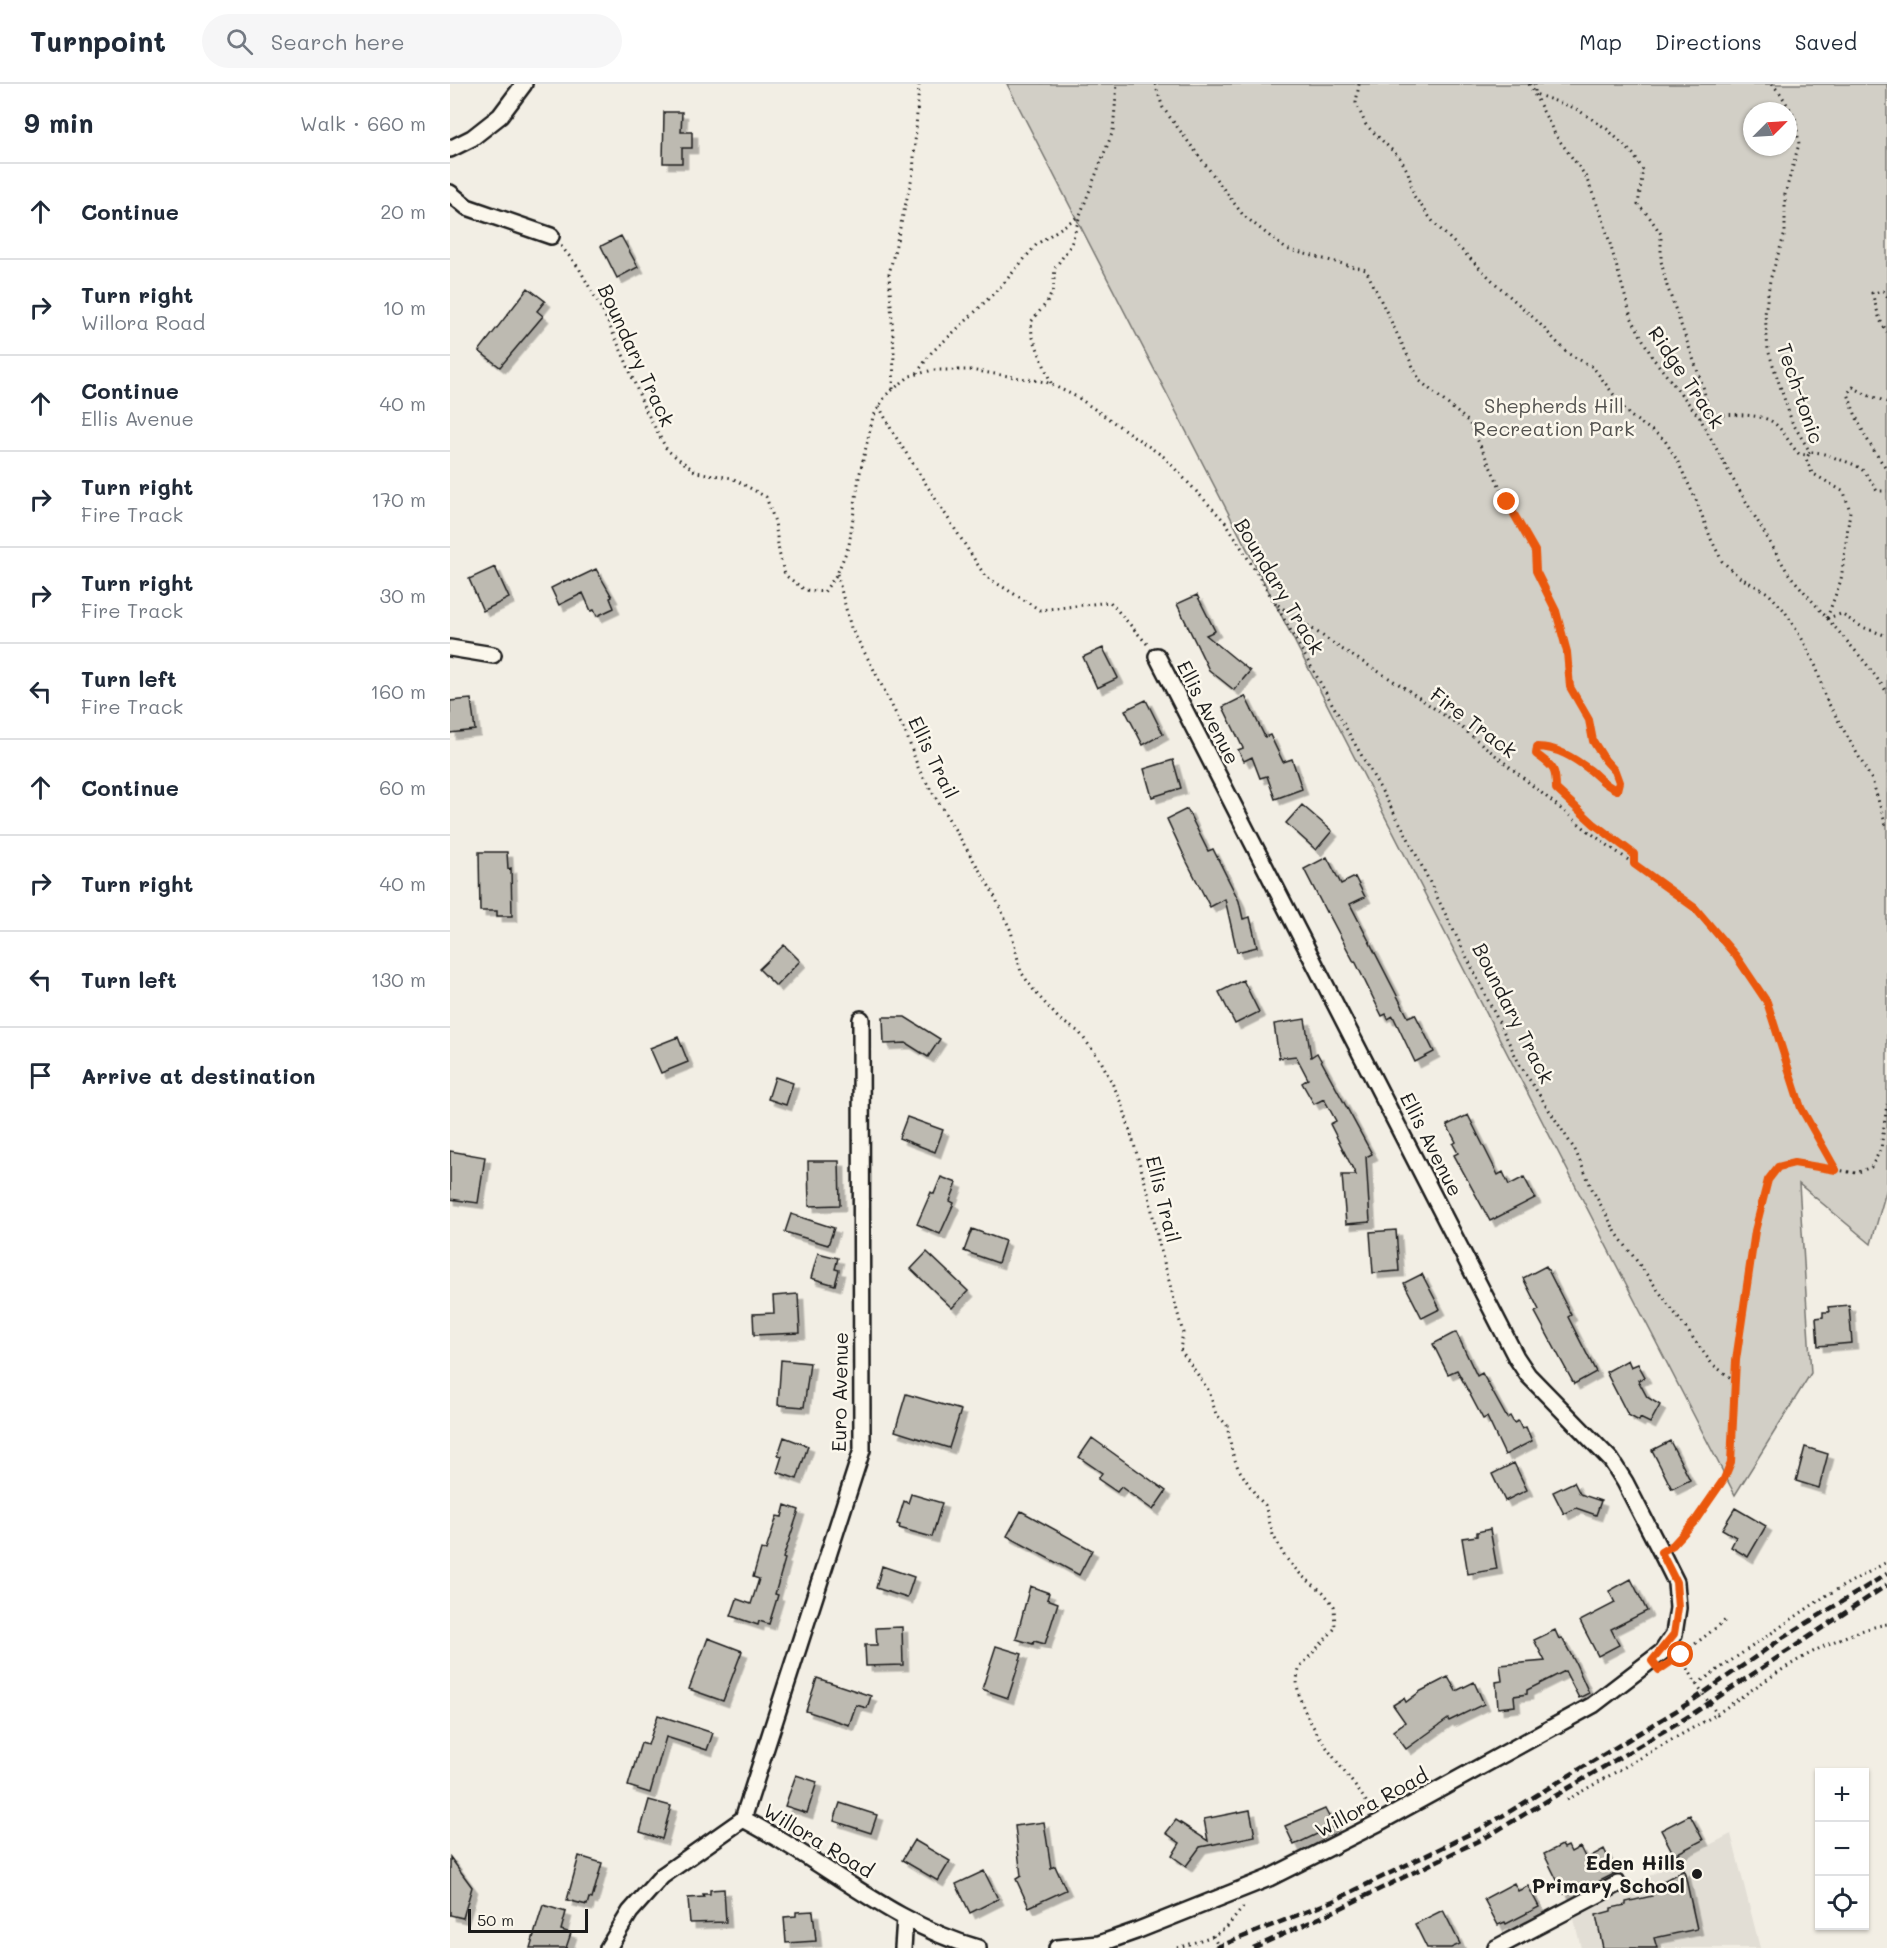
<!DOCTYPE html>
<meta charset="utf-8">
<style>
body{margin:0;font-family:Mali,sans-serif;background:#f6f6f7;color:#1f2937}
.controls{position:absolute;right:18px;bottom:18px;display:grid;overflow:hidden;border-radius:0px;box-shadow:0 2px 4px #0004}
.controls button{width:54px;height:54px;display:grid;place-items:center;padding:0;border:0;border-bottom:2px solid #e0e1e3;background:#fff;color:#1f2937;font:30px sans-serif}
.compass{position:absolute;left:1293px;top:18px;width:54px;height:54px;border-radius:50%;background:#fff;box-shadow:0 2px 4px #0004;rotate:66deg}
.scale{position:absolute;left:18px;bottom:15px;width:120px;box-sizing:border-box;padding-left:6px;border:3px solid #1c1c1c;border-top:0;font-size:16px;line-height:21px;white-space:nowrap;color:#1c1c1c;-webkit-text-stroke:4px #fbf7ec;paint-order:stroke}
.stop{position:absolute;width:18px;height:18px;margin:-14px;border:4px solid #ea580c;border-radius:50%;background:#fff}
.stop.end{background:#ea580c;border-color:#fff;box-shadow:0 2px 6px #0008}
.list{margin:0;padding:0;list-style:none}
h2{display:flex;justify-content:space-between;align-items:center;height:78px;margin:0;padding:0 24px;font-size:26px}
h2 small{font-size:20px;font-weight:400;color:#747a83}
.list li{display:grid;grid-template-columns:39px 1fr auto;gap:18px;align-items:center;box-sizing:border-box;height:96px;padding:0 24px;border-top:2px solid #e0e1e3}
.list b{display:block;font-size:22px;white-space:nowrap}
.list p{margin:0;font-size:20px;white-space:nowrap;color:#747a83}
.list em{font-size:20px;font-style:normal;color:#747a83}
.icon{flex:none;width:33px;height:33px;fill:none;stroke:currentColor;stroke-width:2;stroke-linecap:round;stroke-linejoin:round}
.map{position:relative;flex:none;width:1437px;height:1864px;overflow:hidden}
header{display:flex;align-items:center;gap:36px;box-sizing:border-box;height:84px;padding:0 30px;background:#fff;border-bottom:2px solid #e0e1e3}
header strong{font-size:28px}
nav{display:flex;gap:33px;margin-inline-start:auto;font-size:21px}
.search{width:420px;height:54px;background:#f6f6f7;display:flex;align-items:center;gap:15px;box-sizing:border-box;padding:0 21px;border-radius:33px;color:#747a83;font-size:22px}
main{display:flex}
aside{flex:1;background:#fff}
.map>svg:first-child{display:block}
.built{fill:#e2ded5}
.green{fill:#d2cfc6;stroke:#777671;stroke-width:1.5;fill-rule:evenodd}
.building{fill:#bdbab1;stroke:#1c1c1c;stroke-width:1.5;filter:url(#shadow)}
.lines{fill:none;stroke-linecap:round;stroke-linejoin:round}
.minor-casing{stroke:#1c1c1c;stroke-width:20}
.path{stroke:#1c1c1c;stroke-width:3;stroke-dasharray:1.5 4.5;stroke-linecap:butt}
.minor{stroke:#fbf7ec;stroke-width:15}
.rail{stroke:#1c1c1c;stroke-width:4.5;stroke-dasharray:9 4.5;stroke-linecap:butt}
.route{stroke:#ea580c;stroke-width:8}
.poi-dot{fill:#1c1c1c;stroke:#fbf7ec;stroke-width:2}
.labels{text-anchor:middle;dominant-baseline:central;stroke-width:5;stroke-linejoin:round;paint-order:stroke}
.street-label{font-size:20px;fill:#1c1c1c;stroke:#fbf7ec}
.park-label{font-size:20px;fill:#53524f;stroke:#fbf7ec}
.poi-label{font-size:20px;font-weight:bold;fill:#1c1c1c;stroke:#fbf7ec;text-anchor:end}
</style>
<header>
<strong>Turnpoint</strong>
<div class="search"><svg class="icon" aria-label="search" viewBox="0 0 24 24"><circle cx="10" cy="10" r="6"/><path d="M15 15l6 6"/></svg>Search here</div>
<nav><a>Map</a><a>Directions</a><a>Saved</a></nav>
</header>
<main>
<aside>
<h2>9 min<small>Walk · 660 m</small></h2>
<ul class="list">
<li><svg class="icon" aria-label="ahead" viewBox="0 0 24 24"><path d="M12 20V5M6 11l6-6 6 6"/></svg><div><b>Continue</b></div><em>20 m</em></li>
<li><svg class="icon" aria-label="right" viewBox="0 0 24 24"><path d="M7 20v-9h11M14 6l5 5-5 5"/></svg><div><b>Turn right</b><p>Willora Road</p></div><em>10 m</em></li>
<li><svg class="icon" aria-label="ahead" viewBox="0 0 24 24"><path d="M12 20V5M6 11l6-6 6 6"/></svg><div><b>Continue</b><p>Ellis Avenue</p></div><em>40 m</em></li>
<li><svg class="icon" aria-label="right" viewBox="0 0 24 24"><path d="M7 20v-9h11M14 6l5 5-5 5"/></svg><div><b>Turn right</b><p>Fire Track</p></div><em>170 m</em></li>
<li><svg class="icon" aria-label="right" viewBox="0 0 24 24"><path d="M7 20v-9h11M14 6l5 5-5 5"/></svg><div><b>Turn right</b><p>Fire Track</p></div><em>30 m</em></li>
<li><svg class="icon" aria-label="left" viewBox="0 0 24 24"><path d="M17 20v-9H6M10 6l-5 5 5 5"/></svg><div><b>Turn left</b><p>Fire Track</p></div><em>160 m</em></li>
<li><svg class="icon" aria-label="ahead" viewBox="0 0 24 24"><path d="M12 20V5M6 11l6-6 6 6"/></svg><div><b>Continue</b></div><em>60 m</em></li>
<li><svg class="icon" aria-label="right" viewBox="0 0 24 24"><path d="M7 20v-9h11M14 6l5 5-5 5"/></svg><div><b>Turn right</b></div><em>40 m</em></li>
<li><svg class="icon" aria-label="left" viewBox="0 0 24 24"><path d="M17 20v-9H6M10 6l-5 5 5 5"/></svg><div><b>Turn left</b></div><em>130 m</em></li>
<li><svg class="icon" aria-label="arrive" viewBox="0 0 24 24"><path d="M6 21V4h12l-3 4 3 4H6"/></svg><div><b>Arrive at destination</b></div></li>
</ul>
</aside>
<div class="map">
<svg width="1437" height="1864" viewBox="0 0 1437 1864">
<defs>
<filter id="shadow"><feDropShadow dx="5.5" dy="5.5" stdDeviation="0" flood-color="#0004"/></filter>
</defs>
<rect width="100%" height="100%" fill="#f2eee4"/>
<filter id="ink" filterUnits="userSpaceOnUse"><feTurbulence type="fractalNoise" baseFrequency=".0167" numOctaves="2"/><feDisplacementMap in="SourceGraphic" scale="12" xChannelSelector="R" yChannelSelector="G"/><feConvolveMatrix kernelMatrix="1 2 1 2 8 2 1 2 1" color-interpolation-filters="sRGB"/></filter>
<g filter="url(#ink)">
<path class="built" d="M1281,1750L1310,1864H1131L1123,1831Z"/>
<path class="green" d="M557,0H1437V1104L1421,1160L1349,1100L1361,1289L1285,1411ZM1302,27H1338V63H1302Z"/>
<path class="building" d="M214,28H232L231,48H242V64H232V79H213Z
M171,152L188,183L167,194L151,162Z
M78,204L95,217L87,227L93,232L50,283L29,267Z
M45,483L59,514L33,527L19,495Z
M146,485L162,513L160,514L164,524L147,532L144,526L141,527L133,509L109,521L101,504L119,495L121,497Z
M747,511L765,547L756,551L800,587L784,606L759,586L727,520Z
M653,564L668,594L647,604L633,573Z
M795,612L815,653L820,651L833,678L842,675L852,705L825,715L817,692L810,694L802,673L794,677L788,666L793,664L773,623Z
M21,615L25,646L0,649V617Z
M696,616L713,650L693,661L675,626Z
M723,676L731,704L702,713L694,685Z
M852,721L882,747L866,766L836,739Z
M737,725L758,767L763,765L789,817L793,835L800,833L807,863L787,868L775,815L760,823L737,778L717,735Z
M29,768H57L58,785L61,784L62,832H47V827H30Z
M877,773L891,800L905,793L915,813L900,820L958,933L965,930L984,968L965,978L943,932L938,935L936,930L932,932L905,877L904,878L877,827L876,828L854,785Z
M334,861L350,877L326,902L309,885Z
M793,896L809,928L785,940L769,908Z
M433,933H455L490,955L478,973L456,959L434,960Z
M855,935L861,973L867,969L922,1070L916,1073L920,1138L896,1140L892,1091H906L880,1040L886,1037L874,1015L864,1020L852,999L858,995L846,972L829,974L824,940Z
M228,953L238,978L211,989L200,964Z
M325,993L343,999L336,1021L318,1015Z
M1018,1031L1048,1091L1053,1088L1059,1101L1074,1093L1085,1114L1040,1137L1004,1071L1008,1069L1003,1060L1006,1058L997,1041Z
M457,1033L493,1046L485,1068L449,1054Z
M0,1067L35,1073L28,1119L0,1115Z
M358,1077H389L390,1121L359,1122Z
M491,1093L507,1099L500,1117L504,1119L490,1150L467,1140L481,1108L484,1110Z
M341,1130L384,1144L378,1161L335,1148Z
M522,1145L555,1157L548,1179L514,1167Z
M946,1146L949,1187L923,1189L920,1148Z
M477,1168L518,1207L502,1224L461,1185Z
M368,1169L388,1174L385,1185L389,1186L385,1201L361,1194Z
M1096,1182L1121,1231L1118,1233L1146,1288L1124,1300L1085,1228L1089,1226L1073,1194Z
M972,1190L990,1225L972,1234L954,1199Z
M348,1210L350,1249L304,1251L303,1230L324,1229L323,1212Z
M1399,1221L1402,1259L1368,1262L1366,1234L1373,1233V1228H1379L1378,1223Z
M1006,1248L1027,1292L1032,1289L1057,1334L1060,1332L1064,1339L1068,1337L1072,1345L1076,1343L1082,1357L1055,1371L1037,1333L1033,1335L1007,1286L998,1290L983,1260Z
M331,1276L360,1279L354,1323L328,1321Z
M1178,1276L1181,1283L1188,1280L1195,1293L1188,1296L1197,1313L1210,1321L1200,1339L1190,1334L1189,1337L1178,1331L1156,1288Z
M456,1310L511,1326L499,1364L445,1347Z
M334,1353L358,1362L347,1395L327,1388L332,1372L328,1371Z
M642,1354L716,1407L703,1426L671,1403L667,1408L648,1395L652,1389L629,1373Z
M1220,1357L1240,1396L1222,1405L1202,1366Z
M1355,1363L1378,1370L1369,1404L1346,1397Z
M1064,1379L1077,1406L1055,1417L1042,1390Z
M1124,1398L1130,1410L1151,1417L1146,1431L1126,1424L1114,1430L1103,1408Z
M461,1410L492,1419L482,1453L449,1444L450,1441L447,1440L454,1417L458,1419Z
M335,1421L349,1426L333,1474L335,1475L325,1510L328,1511L319,1540L309,1537L308,1541L281,1532L287,1515L301,1520L309,1495L303,1493L311,1465L316,1466L327,1432L332,1433Z
M1285,1424L1316,1442L1298,1473L1281,1463L1286,1453L1272,1445Z
M571,1427L642,1466L629,1491L557,1452Z
M1040,1445L1047,1485L1018,1490L1012,1454L1027,1452V1448Z
M432,1482L464,1493L457,1514L426,1504Z
M1181,1495L1197,1527L1161,1545L1169,1561L1148,1572L1130,1537L1165,1519L1159,1507Z
M580,1502L599,1509L597,1515L608,1519L595,1560L584,1557L583,1560L566,1555Z
M452,1543L453,1581L416,1582L415,1561H427L426,1544Z
M1105,1546L1109,1555L1112,1554L1126,1580L1139,1609L1129,1614L1115,1587L1077,1606V1610L1064,1612L1065,1622L1048,1624L1046,1598L1052,1597L1050,1581L1095,1577L1084,1556Z
M258,1554L292,1567L273,1617L239,1605Z
M546,1562L572,1570L558,1614L532,1605Z
M998,1593L1006,1607L1024,1598L1034,1620L999,1637L998,1635L956,1665L943,1647L955,1638L943,1621L954,1614L956,1618L971,1607Z
M367,1594L421,1612L417,1624L406,1621L399,1641L356,1627Z
M208,1631L263,1649L257,1666L216,1653L200,1709L178,1702L191,1659L198,1661Z
M346,1691L367,1698L357,1729L335,1722Z
M199,1716L221,1722L212,1755L190,1748Z
M390,1719L427,1731L421,1749L384,1737Z
M875,1725L884,1742L844,1761L835,1742Z
M800,1726L805,1752L750,1763L736,1782L722,1772L730,1759L716,1749L726,1736L758,1757L754,1735Z
M1240,1731L1253,1756L1224,1771L1211,1746Z
M594,1738L601,1784L605,1782L616,1806L579,1823L566,1795L571,1792L565,1742Z
M464,1756L500,1777L488,1797L452,1776Z
M1112,1761L1114,1764L1118,1762L1121,1768L1130,1763L1136,1775L1154,1765L1166,1789L1130,1807L1128,1803L1114,1810L1094,1770Z
M129,1772L152,1779L142,1815L139,1814L137,1821L117,1816Z
M0,1773L22,1803L13,1834L0,1831Z
M1234,1786L1247,1845L1204,1854L1207,1864H1153L1146,1831L1161,1827V1824L1176,1821V1818L1202,1812L1200,1804Z
M534,1787L548,1815L520,1829L506,1800Z
M1064,1799L1068,1807L1078,1802L1089,1823L1056,1840L1055,1838L1048,1841L1034,1815Z
M274,1805L276,1838L240,1839L238,1814L254,1813L253,1810H260V1806Z
M93,1821L116,1828L111,1846L121,1849L116,1864H80Z
M993,1826L1010,1860L1001,1864H977L965,1840Z
M363,1827L366,1857L336,1859L334,1833L346,1832V1828Z"/>
<g class="lines">
<g class="minor-casing">
<path id="minor" d="M0,65L22,54L50,32L74,0
M0,109L17,123L101,152
M0,564L43,571
M293,1735L412,1366L411,935
M158,1864L180,1828L212,1792L293,1735C372,1775 441,1840 528,1864
M453,1864L455,1834
M607,1864L649,1860L686,1847L819,1794L928,1739L1143,1621L1212,1568L1224,1550L1228,1524L1226,1498L1211,1468L1175,1398L1161,1376L1078,1291L1066,1273L707,572
M1046,1864L1168,1800"/>
</g>
<path class="path" d="M705,0L713,24L793,131L836,165L916,186L970,297L1019,338L1057,418L1085,467L1086,487L1106,527L1117,568L1120,603L1139,636L1143,657L1155,676L1165,687L1169,698L1167,706C1155,702 1149,693 1140,686C1124,674 1107,663 1087,663L1086,670C1103,683 1106,683 1106,705L1144,740L1184,770V780
M909,0L906,19L916,41L950,74L958,88L964,112L984,139L1045,199L1087,237L1117,269L1143,283L1179,331L1214,355L1227,376L1246,416L1261,455L1272,477L1289,493L1318,509L1334,526L1354,558L1367,585L1375,613L1422,696L1437,745
M1079,0L1106,52L1135,91L1153,135L1181,233L1202,273L1250,334L1281,392L1338,489L1415,578L1437,608
M1085,0V10L1125,24L1157,45L1183,70L1193,86L1188,121L1198,131L1211,150V177L1217,202L1253,302L1259,330
M111,162L129,184L153,228L175,275L194,323L217,366L246,388L282,394L316,413L325,438L329,468L335,491L355,506L374,508L387,490L399,461L409,393L423,333L436,311L460,292L483,286H520L596,298L627,313L714,373L777,440L825,519L955,748L1070,981L1125,1066L1143,1107L1167,1150L1262,1280L1285,1297
M1437,213L1433,207L1422,209L1430,236L1437,248
M467,289L481,269L518,235L553,200L587,160L629,132
M601,299L582,251L581,238L598,217L603,206L605,184L621,161L630,131L663,47L667,0
M443,305L444,267L439,190L463,89L469,0
M1437,318L1417,311L1403,303L1398,309C1406,337 1419,362 1437,385
M429,322L442,347L535,492L590,526L660,518L697,560
M1250,334C1264,329 1308,329 1321,337C1333,344 1339,360 1349,370L1356,371L1360,368L1342,338L1318,266L1315,230L1320,196L1335,149V110L1349,60L1345,33L1330,9L1322,0
M387,490L401,544L422,582L457,652L469,686L542,807L561,847L571,888L585,908L610,936L629,948L651,977L672,1019L699,1112L707,1152L733,1249L730,1265L759,1307L766,1330L777,1341L782,1368L788,1384L807,1413L815,1421L823,1451L835,1473L852,1492L873,1508L884,1522L885,1544C878,1553 852,1579 849,1586C835,1625 904,1694 922,1727
M828,521L890,564L952,602L1011,643L1138,747L1245,824L1286,872L1317,918L1351,1024L1386,1086
M1377,534L1391,496L1400,427L1394,408L1362,389L1356,375L1360,368C1371,368 1378,371 1388,375C1413,383 1413,384 1427,407H1437
M1377,534L1391,530L1412,543L1437,552
M1224,1461L1246,1437L1263,1412L1274,1395L1281,1379L1286,1276L1305,1147L1318,1096L1328,1083L1344,1079L1406,1089L1421,1083L1431,1065L1437,1020
M1231,1571L1277,1535
M1229,1573L1231,1571L1246,1600L1267,1630C1318,1594 1376,1552 1437,1540
M1247,1600L1377,1511L1437,1478
M1117,1716L1267,1630
M727,1864L763,1852
M769,1864L763,1852L777,1843L795,1821"/>
<use href="#minor" class="minor"/>
<path class="rail" d="M765,1864L883,1817L1034,1743L1239,1619L1334,1553L1437,1490
M803,1864L887,1826L1038,1752L1244,1629L1437,1501"/>
</g>
</g>
<g class="lines" filter="url(#ink)">
<path class="route" d="M1057,418L1085,467L1086,487L1106,527L1117,568L1120,603L1139,636L1143,657L1155,676L1165,687L1169,698L1167,706C1155,702 1149,693 1140,686C1124,674 1107,663 1087,663L1086,670C1103,683 1106,683 1106,705L1144,740L1184,770V780L1245,824L1286,872L1317,918L1351,1024L1386,1086L1344,1079L1328,1083L1318,1096L1305,1147L1286,1276L1281,1378L1274,1395L1245,1437L1223,1461L1211,1468L1226,1498L1228,1524L1224,1550L1202,1577L1209,1586L1231,1571"/>
</g>
<circle class="poi-dot" cx="1247" cy="1790" r="6"/>
<g class="labels">
<g class="street-label">
<text transform="translate(187 271) rotate(65)">Boundary Track</text>
<text transform="translate(1237 293) rotate(56)">Ridge Track</text>
<text transform="translate(1351 309) rotate(71)">Tech-tonic</text>
<text transform="translate(830 502) rotate(59)">Boundary Track</text>
<text transform="translate(759 628) rotate(63)">Ellis Avenue</text>
<text transform="translate(1024 638) rotate(37)">Fire Track</text>
<text transform="translate(484 673) rotate(64)">Ellis Trail</text>
<text transform="translate(1064 929) rotate(63)">Boundary Track</text>
<text transform="translate(982 1060) rotate(63)">Ellis Avenue</text>
<text transform="translate(714 1115) rotate(76)">Ellis Trail</text>
<text transform="translate(389 1308) rotate(-89)">Euro Avenue</text>
<text transform="translate(921 1718) rotate(-28)">Willora Road</text>
<text transform="translate(369 1756) rotate(31)">Willora Road</text>
</g>
<g class="park-label">
<text x="1104" y="321">Shepherds Hill<tspan x="1104" dy="23">Recreation Park</tspan></text>
</g>
<g class="poi-label">
<text x="1235" y="1778">Eden Hills<tspan x="1235" dy="23">Primary School</tspan></text>
</g>
</g>
</svg>
<div class="controls">
<button>+</button>
<button>−</button>
<button><svg class="icon" aria-label="locate" viewBox="0 0 24 24"><circle cx="12" cy="12" r="6"/><path d="M12 2v4M12 18v4M2 12h4M18 12h4"/></svg></button>
</div>
<svg class="compass" viewBox="-18 -18 36 36"><path d="M0-13l5 13h-10z" fill="#e53935"/><path d="M0 13l5-13h-10z" fill="#747a83"/></svg>
<div class="scale">50 m</div>
<div class="stop" style="left:1231px;top:1571px"></div>
<div class="stop end" style="left:1057px;top:418px"></div>
</div>
</main>
